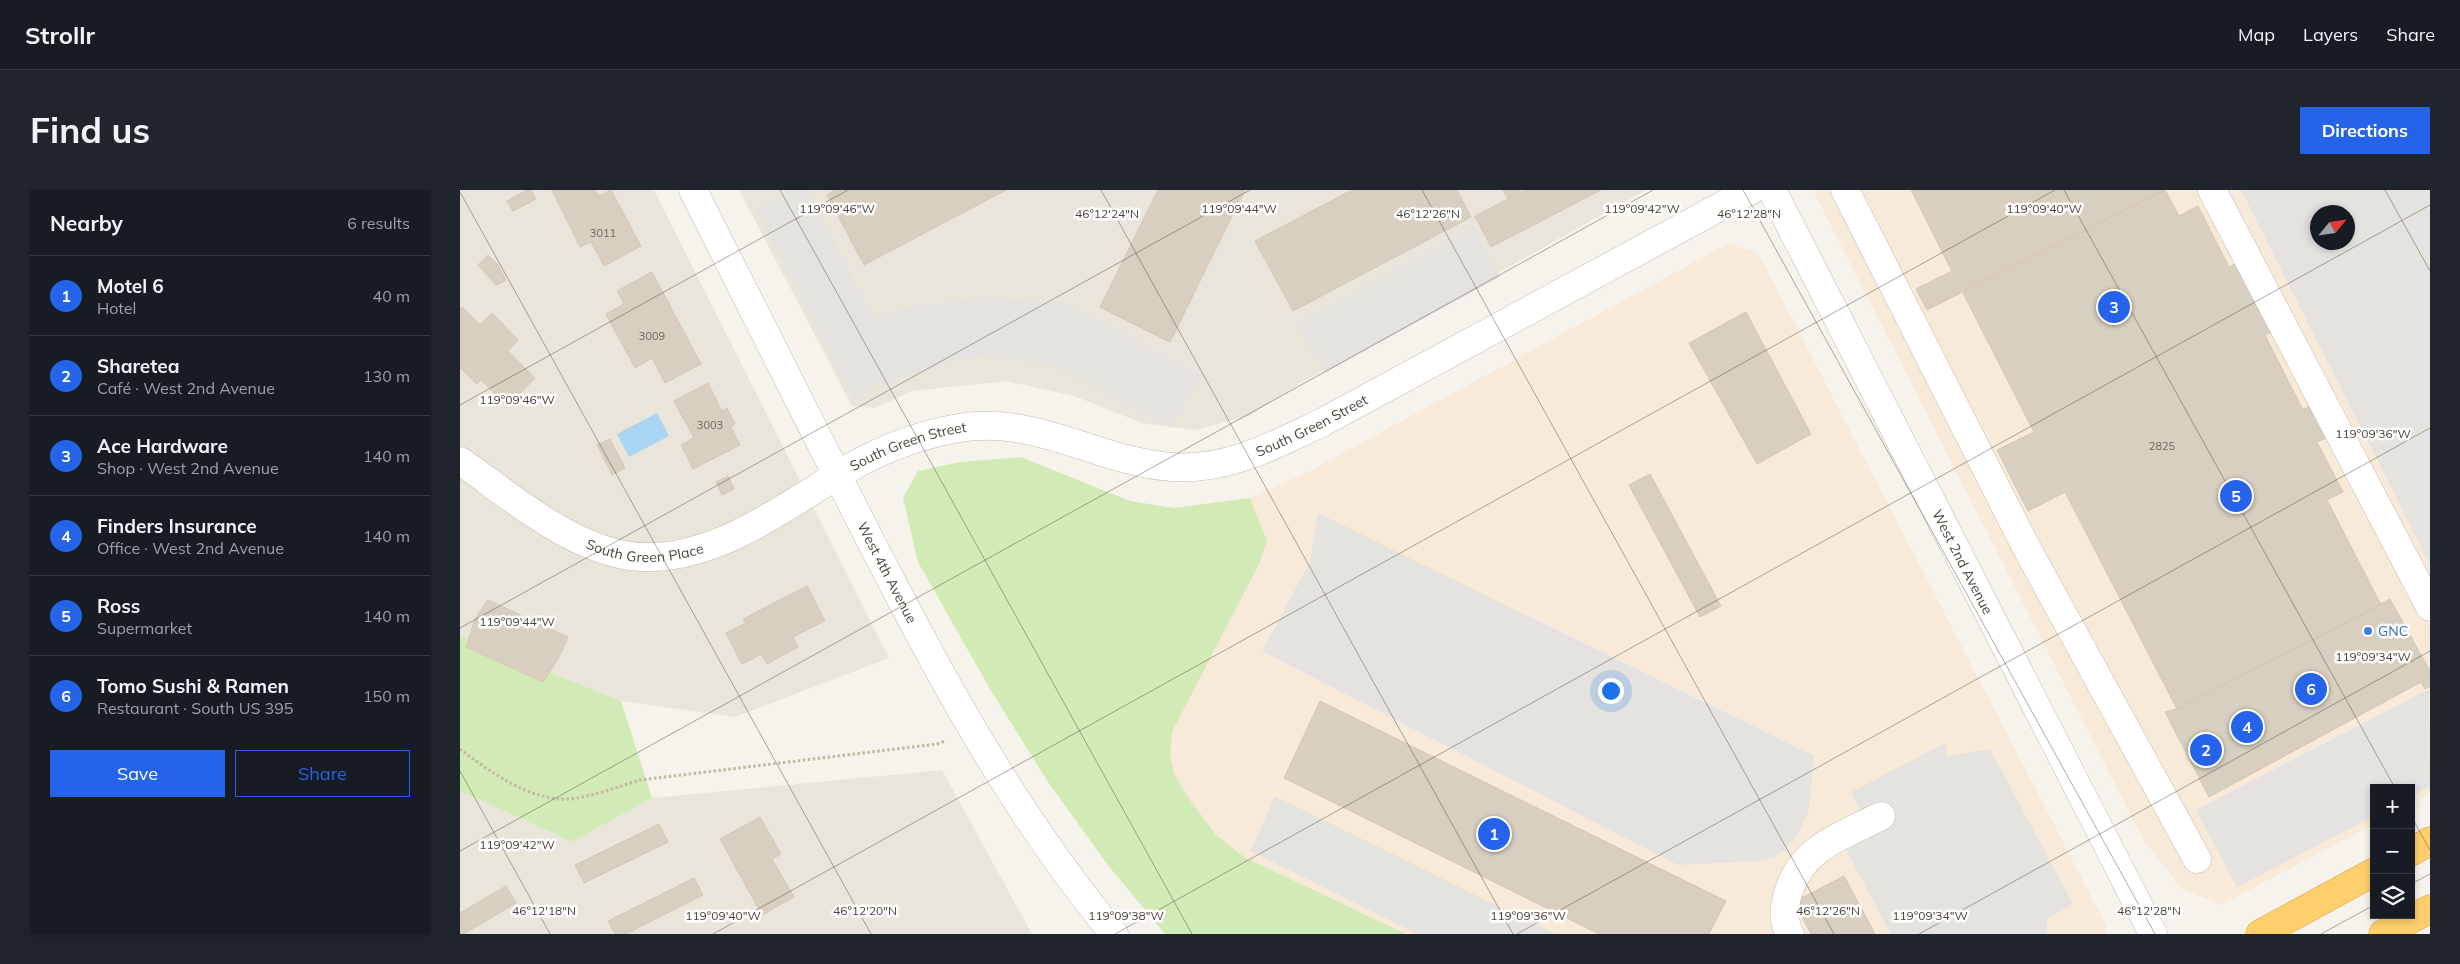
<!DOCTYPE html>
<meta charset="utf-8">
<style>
body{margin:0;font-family:Mulish,sans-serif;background:#20242c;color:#f1f3f6}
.controls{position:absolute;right:15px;bottom:15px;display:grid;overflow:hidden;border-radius:0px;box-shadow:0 2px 8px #0003}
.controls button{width:45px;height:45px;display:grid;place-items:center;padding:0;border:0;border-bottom:1px solid #363941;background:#171b24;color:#f1f3f6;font:25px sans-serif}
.compass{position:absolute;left:1850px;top:15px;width:45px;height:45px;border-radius:50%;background:#171b24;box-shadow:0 2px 8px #0003;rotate:61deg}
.you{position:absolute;left:1150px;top:500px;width:18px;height:18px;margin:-12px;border:4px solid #fff;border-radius:50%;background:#1a73e8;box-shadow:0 0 0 8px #1a73e833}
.badge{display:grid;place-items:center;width:32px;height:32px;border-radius:50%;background:#2563eb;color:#fff;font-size:16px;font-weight:700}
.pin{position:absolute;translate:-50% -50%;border:2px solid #fff;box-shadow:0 1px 5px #0006}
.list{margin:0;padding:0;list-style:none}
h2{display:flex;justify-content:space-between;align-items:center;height:65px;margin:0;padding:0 20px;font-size:21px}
h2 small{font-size:16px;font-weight:400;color:#9ea1a6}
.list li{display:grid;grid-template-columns:32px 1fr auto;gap:15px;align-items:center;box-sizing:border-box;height:80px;padding:0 20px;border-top:1px solid #363941}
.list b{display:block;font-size:19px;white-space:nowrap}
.list p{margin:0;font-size:16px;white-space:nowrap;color:#9ea1a6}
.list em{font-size:16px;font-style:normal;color:#9ea1a6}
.actions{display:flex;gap:10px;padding:15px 20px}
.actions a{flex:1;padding:11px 0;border:1px solid #2563eb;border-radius:0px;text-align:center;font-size:18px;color:#2563eb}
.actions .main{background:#2563eb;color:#fff}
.icon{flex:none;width:28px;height:28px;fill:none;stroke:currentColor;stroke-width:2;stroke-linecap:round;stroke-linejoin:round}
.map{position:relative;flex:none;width:1970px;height:744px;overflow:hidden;border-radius:0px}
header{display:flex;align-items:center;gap:30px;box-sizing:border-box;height:70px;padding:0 25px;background:#171b24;border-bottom:1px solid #363941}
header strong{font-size:24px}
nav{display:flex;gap:28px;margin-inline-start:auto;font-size:18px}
.intro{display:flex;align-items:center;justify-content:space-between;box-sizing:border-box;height:120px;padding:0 30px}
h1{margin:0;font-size:35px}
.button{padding:12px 22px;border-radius:0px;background:#2563eb;color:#fff;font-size:18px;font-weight:700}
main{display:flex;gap:30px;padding:0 30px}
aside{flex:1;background:#171b24;border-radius:0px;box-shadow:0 2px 8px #0003}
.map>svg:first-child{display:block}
.residential{fill:#eae5da}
.commercial{fill:#f7ead8;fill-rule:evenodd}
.green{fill:#d2eab5}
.parking{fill:#e5e3e0;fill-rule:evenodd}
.water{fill:#a9d4f2}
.building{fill:#d8cfc1;stroke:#d3c7b4}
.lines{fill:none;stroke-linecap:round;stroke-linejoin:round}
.minor-casing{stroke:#c2bbae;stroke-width:29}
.highway-casing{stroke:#e0a43c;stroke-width:29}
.path{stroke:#c4b79f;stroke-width:3;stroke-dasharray:2.5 2.5;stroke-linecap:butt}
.minor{stroke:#fff;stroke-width:28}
.highway{stroke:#ffcf6e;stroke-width:28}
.ticks{fill:none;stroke:#4b4439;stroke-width:1;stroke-opacity:0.45}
.shop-dot{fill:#3f7fe0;stroke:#fff;stroke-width:2}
.labels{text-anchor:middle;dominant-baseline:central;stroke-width:5;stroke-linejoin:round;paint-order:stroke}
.number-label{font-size:11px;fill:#6e675b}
.street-label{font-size:14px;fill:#4b4439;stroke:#fff}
.shop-label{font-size:14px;fill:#366cbe;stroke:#fff;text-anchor:start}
.ticks-label{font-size:12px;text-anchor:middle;fill:#4b4439;stroke:#fff;stroke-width:5;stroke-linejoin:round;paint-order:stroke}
</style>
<header>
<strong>Strollr</strong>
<nav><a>Map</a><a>Layers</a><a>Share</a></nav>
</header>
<div class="intro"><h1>Find us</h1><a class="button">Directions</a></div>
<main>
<aside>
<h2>Nearby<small>6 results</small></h2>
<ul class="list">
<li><span class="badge">1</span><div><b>Motel 6</b><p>Hotel</p></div><em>40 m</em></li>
<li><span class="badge">2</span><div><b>Sharetea</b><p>Café · West 2nd Avenue</p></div><em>130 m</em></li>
<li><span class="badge">3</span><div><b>Ace Hardware</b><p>Shop · West 2nd Avenue</p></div><em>140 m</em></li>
<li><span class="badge">4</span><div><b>Finders Insurance</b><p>Office · West 2nd Avenue</p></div><em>140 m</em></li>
<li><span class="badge">5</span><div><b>Ross</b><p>Supermarket</p></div><em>140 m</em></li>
<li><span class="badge">6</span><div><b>Tomo Sushi &amp; Ramen</b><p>Restaurant · South US 395</p></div><em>150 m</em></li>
</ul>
<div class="actions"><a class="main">Save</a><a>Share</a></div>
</aside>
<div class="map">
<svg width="1970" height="744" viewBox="0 0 1970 744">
<rect width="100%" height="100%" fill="#f6f3ec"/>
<path class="residential" d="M0,0H194L429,468L275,527L161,511L0,446Z
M279,0H1186L836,196L789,226L735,240L682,233L614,206L546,191L452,201L415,218L392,216Z
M482,580L572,744H0V601L112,652L192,608Z"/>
<path class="commercial" d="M1353,0H1970V604L1951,614V598H1914V634L1761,715L1721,698L1684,651ZM1858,22H1888V52H1858Z
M1269,53L1298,63L1646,735L1647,744H946L784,667L756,645L730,610L715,586L710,566L712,542L799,374L807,351L790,308L850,281Z"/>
<path class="green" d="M561,267L670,311L714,318L790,308L807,351L799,374L712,542L710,566L715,586L730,610L756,645L784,667L946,744H705L647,674L586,589L530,499L458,372L443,308L458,281L500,272Z
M0,446L161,511L192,608L112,652L0,601Z"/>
<path class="parking" d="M332,0H348L415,130L438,119L526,107L610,115L740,185L712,238L589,174L514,165L414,196L394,212L295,19Z
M1781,0H1970V374ZM1858,22H1888V52H1858Z
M1013,37L1040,87L864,183L838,133Z
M858,323L1354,566L1349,619L1340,641L1329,656L1315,667L1298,671L1218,675L802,461L850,372Z
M1969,499L1970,596L1951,606V598H1914V626L1777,697L1736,620Z
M1485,553L1487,566L1530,559L1613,714L1587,728V744H1431L1384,656L1411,642L1391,602Z
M815,606L1095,744H958L791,661Z"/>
<path class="water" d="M197,223L209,246L169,267L157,244Z"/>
<path class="building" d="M67,0H71L76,9L53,21L47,11Z
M92,0H135L139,6L151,0L181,56L144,76L131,52L120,57Z
M375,0H546L404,75L367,5Z
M698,0H785L710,152L640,117Z
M892,0H997L1011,27L833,121L795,51Z
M1043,0H1061L1048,8Z
M1065,0H1141L1031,57L1015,26Z
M1451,0H1705L1467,120L1456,99L1492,81Z
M1705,0L1719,26L1738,16L1769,77L1780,71L1815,140L1805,145L1843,220L1853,214L1869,247L1857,252L1883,302L1867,310L1921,415L1717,519L1605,302L1568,321L1537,260L1574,242L1503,103Z
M28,65L38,75L46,90L36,95L18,75Z
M192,82L241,174L205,193L192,168L175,178L146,124L164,114L157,101Z
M2,117L20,135L32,123L58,150L48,161L75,188L48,216L21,190L17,194L0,178V119Z
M1286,122L1351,244L1297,274L1229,153Z
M248,193L262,221L267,218L275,234L271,237L280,255L233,279L221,255L234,248L214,211Z
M150,249L165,278L152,285L137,255Z
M1190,284L1261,416L1240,427L1169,295Z
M268,286L274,299L262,305L256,292Z
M347,396L365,431L333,447L338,457L307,474L302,464L282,474L266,443L286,433L283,429Z
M1930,409L1970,481V496L1965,499L1961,492L1749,607L1705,522L1717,519Z
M28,410L108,447L98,469L83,492L6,457L15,429Z
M860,511L1266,711L1249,744H1139L824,588Z
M300,627L321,664L312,669L334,707L302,725L260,649Z
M199,634L208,652L124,693L115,675Z
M1384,686L1415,744H1351L1334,712Z
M234,688L243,705L166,744H155L148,731Z
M46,696L56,713L4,744H0V723Z"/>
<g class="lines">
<g class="minor-casing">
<g id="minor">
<path id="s1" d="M233,0C289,111 345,223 402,334C476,479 550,618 654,744"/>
<path id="s2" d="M1312,0L1693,744"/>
<path d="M1385,0L1565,355L1737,669"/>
<path d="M1752,0L1970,417"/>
<path id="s3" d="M0,271C55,309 124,371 194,367C261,364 321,320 376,286C411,264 452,247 493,239C575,223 634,271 712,277C767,281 815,255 863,232L1291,0"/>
<path d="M1330,744C1322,729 1324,718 1328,703C1342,657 1382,646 1421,626"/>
</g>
</g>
<g class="highway-casing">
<path id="highway" d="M1951,662L1970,651
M1800,744L1914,682
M1923,744L1970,719"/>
</g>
<path class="path" d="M0,559C29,581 62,605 98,609C118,612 160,596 180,590L477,554L485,551"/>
<use href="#minor" class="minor"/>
<use href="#highway" class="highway"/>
</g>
<path class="ticks" d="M320,0L732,744M641,0L1053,744M962,0L1374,744M1283,0L1695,744M1604,0L1935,598M1925,0L1970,81M0,2L411,744M0,215L388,0M0,438L790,0M0,581L90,744M1951,626L1970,660M0,661L1193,0M1951,694L1970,684M253,744L1595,0M655,744L1970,15M1057,744L1970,238M1459,744L1970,461M1861,744L1914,715"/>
<circle class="shop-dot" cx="1908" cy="441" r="5"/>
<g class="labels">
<g class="number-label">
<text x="143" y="43">3011</text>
<text x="192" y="146">3009</text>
<text x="250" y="235">3003</text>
<text x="1702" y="256">2825</text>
</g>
<g class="street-label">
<text stroke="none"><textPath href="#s3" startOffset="921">South Green Street</textPath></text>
<text stroke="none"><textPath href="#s3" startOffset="501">South Green Street</textPath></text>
<text stroke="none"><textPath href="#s3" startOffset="211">South Green Place</textPath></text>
<text stroke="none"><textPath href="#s2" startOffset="418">West 2nd Avenue</textPath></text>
<text stroke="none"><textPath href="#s1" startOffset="429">West 4th Avenue</textPath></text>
</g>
<g class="shop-label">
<text x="1918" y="441">GNC</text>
</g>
</g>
<g class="ticks-label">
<text x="377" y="23">119°09'46"W</text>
<text x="779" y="23">119°09'44"W</text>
<text x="1182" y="23">119°09'42"W</text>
<text x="1584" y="23">119°09'40"W</text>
<text x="647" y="28">46°12'24"N</text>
<text x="968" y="28">46°12'26"N</text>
<text x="1289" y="28">46°12'28"N</text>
<text x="57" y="214">119°09'46"W</text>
<text x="1913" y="248">119°09'36"W</text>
<text x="57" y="436">119°09'44"W</text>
<text x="1913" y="471">119°09'34"W</text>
<text x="57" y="659">119°09'42"W</text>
<text x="84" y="725">46°12'18"N</text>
<text x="405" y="725">46°12'20"N</text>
<text x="1368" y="725">46°12'26"N</text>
<text x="1689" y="725">46°12'28"N</text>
<text x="263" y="730">119°09'40"W</text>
<text x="666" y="730">119°09'38"W</text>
<text x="1068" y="730">119°09'36"W</text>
<text x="1470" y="730">119°09'34"W</text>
</g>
</svg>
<div class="controls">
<button>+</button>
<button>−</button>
<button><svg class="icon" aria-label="layers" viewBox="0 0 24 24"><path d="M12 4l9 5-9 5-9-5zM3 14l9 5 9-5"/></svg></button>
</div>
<svg class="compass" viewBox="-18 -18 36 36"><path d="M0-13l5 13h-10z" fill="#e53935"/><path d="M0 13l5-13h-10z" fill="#9ea1a6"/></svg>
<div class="you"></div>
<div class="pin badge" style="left:1034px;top:644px">1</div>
<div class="pin badge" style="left:1746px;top:560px">2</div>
<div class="pin badge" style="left:1654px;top:117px">3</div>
<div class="pin badge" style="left:1787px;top:537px">4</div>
<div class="pin badge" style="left:1776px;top:306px">5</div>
<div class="pin badge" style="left:1851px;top:499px">6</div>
</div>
</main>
